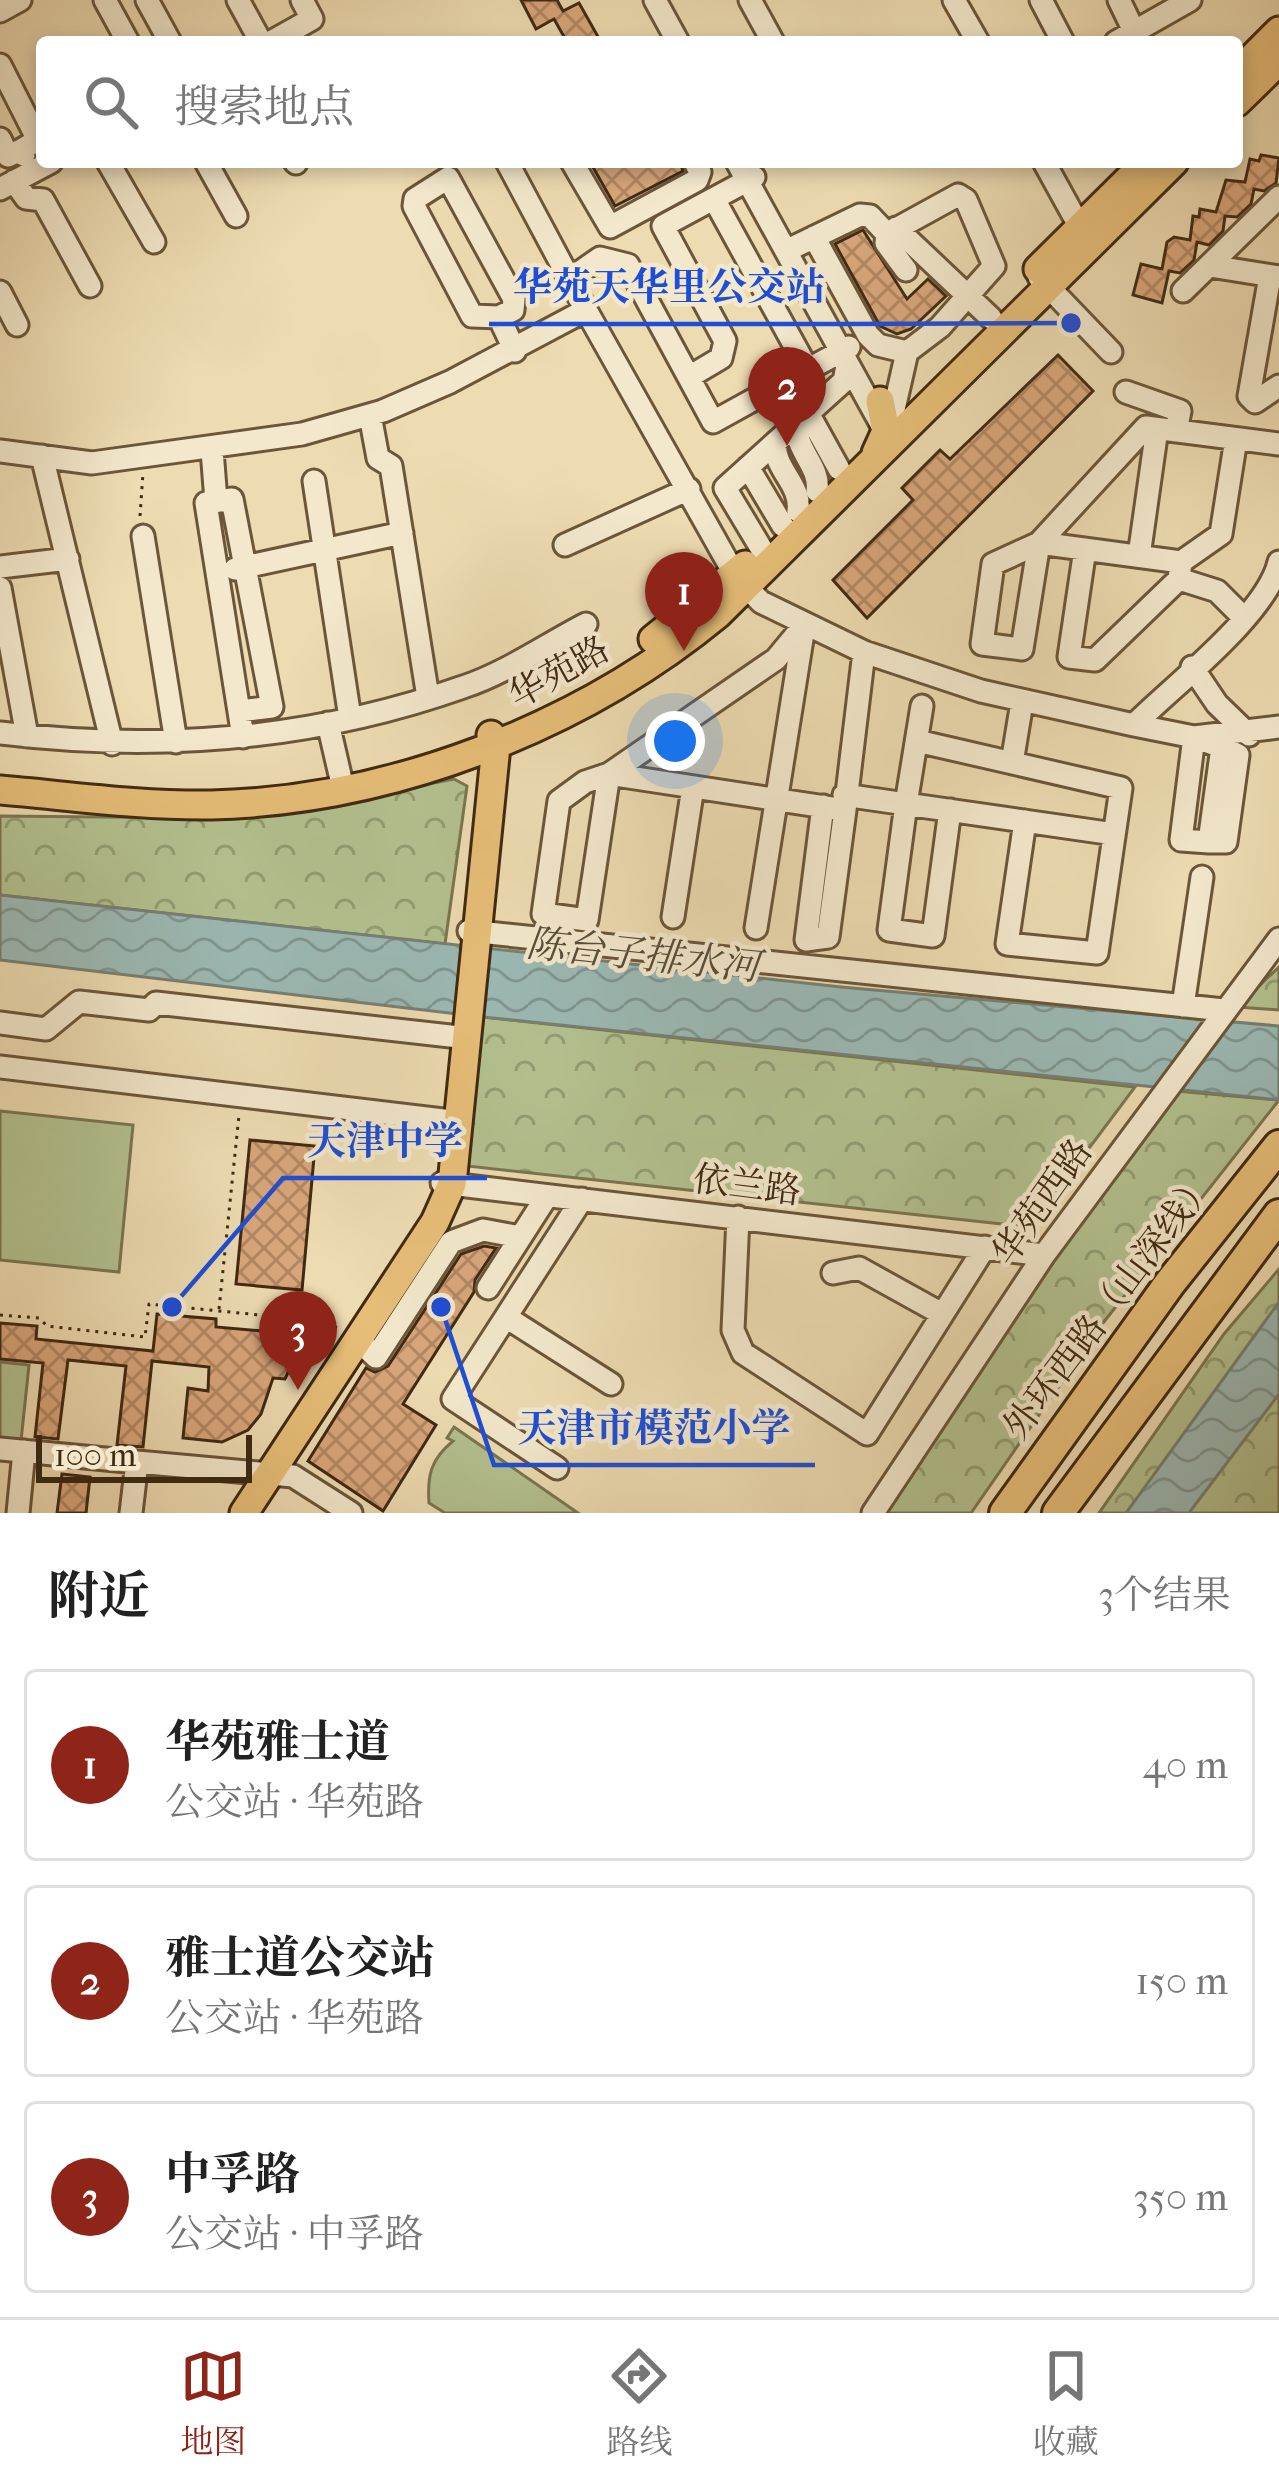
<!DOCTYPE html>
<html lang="zh">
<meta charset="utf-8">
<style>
body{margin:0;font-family:"IM FELL French Canon","Noto Serif SC",serif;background:#f2f2f2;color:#222}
.scale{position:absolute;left:36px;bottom:30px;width:216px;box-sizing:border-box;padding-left:12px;border:6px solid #402a11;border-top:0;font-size:33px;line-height:42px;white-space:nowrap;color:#402a11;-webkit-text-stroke:9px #f3e8cc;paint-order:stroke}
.you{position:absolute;left:675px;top:741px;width:42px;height:42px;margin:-30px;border:9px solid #fff;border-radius:50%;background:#1a73e8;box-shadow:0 0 0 18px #1a73e833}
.badge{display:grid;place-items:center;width:78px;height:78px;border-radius:50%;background:#8f2418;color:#fff;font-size:39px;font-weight:700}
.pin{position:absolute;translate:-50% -99px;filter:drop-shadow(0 3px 6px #0008)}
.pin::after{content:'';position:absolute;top:63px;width:42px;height:36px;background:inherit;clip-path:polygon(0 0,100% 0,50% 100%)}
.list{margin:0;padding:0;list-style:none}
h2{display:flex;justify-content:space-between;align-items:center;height:156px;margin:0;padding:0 48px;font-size:51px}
h2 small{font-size:39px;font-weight:400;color:#767676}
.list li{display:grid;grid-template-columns:78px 1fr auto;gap:36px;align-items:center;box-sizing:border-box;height:192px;margin:0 24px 24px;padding:0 24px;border:3px solid #e0e0e0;border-radius:12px}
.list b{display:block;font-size:45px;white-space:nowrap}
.list p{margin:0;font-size:39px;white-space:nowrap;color:#767676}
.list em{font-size:39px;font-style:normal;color:#767676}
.icon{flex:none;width:66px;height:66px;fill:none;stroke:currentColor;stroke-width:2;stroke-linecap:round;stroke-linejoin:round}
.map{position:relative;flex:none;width:1279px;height:1513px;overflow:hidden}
.search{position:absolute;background:#fff;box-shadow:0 6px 18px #0003;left:36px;right:36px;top:36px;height:132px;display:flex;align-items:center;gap:30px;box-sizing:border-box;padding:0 42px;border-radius:12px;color:#767676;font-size:45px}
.sheet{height:804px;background:#fff}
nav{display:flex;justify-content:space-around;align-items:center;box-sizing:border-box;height:168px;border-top:3px solid #e0e0e0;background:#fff;font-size:33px;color:#767676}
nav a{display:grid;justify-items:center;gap:6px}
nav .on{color:#8f2418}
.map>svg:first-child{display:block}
.park{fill:url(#park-crowns);stroke:#7a7650;stroke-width:3}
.pitch{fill:#b3c18f;stroke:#7a7650;stroke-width:3}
.water{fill:url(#water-waves);stroke:#778073;stroke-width:3}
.building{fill:url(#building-cross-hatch);stroke:#402a11;stroke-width:3}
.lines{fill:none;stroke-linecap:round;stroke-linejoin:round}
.minor-casing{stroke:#6b5639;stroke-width:27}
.major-casing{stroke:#402a11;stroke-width:33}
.highway-casing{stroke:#402a11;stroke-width:36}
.path{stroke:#402a11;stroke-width:3;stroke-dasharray:3 6;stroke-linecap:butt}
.minor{stroke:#f3e8cc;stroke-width:21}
.major{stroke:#e6be78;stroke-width:27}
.highway{stroke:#e6be78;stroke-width:30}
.labels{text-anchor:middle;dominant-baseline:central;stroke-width:9;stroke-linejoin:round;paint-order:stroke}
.street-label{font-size:36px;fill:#402a11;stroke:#f3e8cc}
.water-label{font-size:39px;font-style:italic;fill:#574e3a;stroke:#f3e8cc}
.leader{fill:none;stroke:#1d4ed8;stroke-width:4.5}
.callout-dot{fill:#1d4ed8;stroke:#f3e8cc;stroke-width:4.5}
.callout-label{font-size:39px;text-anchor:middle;font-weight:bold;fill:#1d4ed8;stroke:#f3e8cc;stroke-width:9;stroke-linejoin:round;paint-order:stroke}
</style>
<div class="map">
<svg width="1279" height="1513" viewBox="0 0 1279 1513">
<defs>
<pattern id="park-crowns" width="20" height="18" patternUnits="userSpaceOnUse" patternTransform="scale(3)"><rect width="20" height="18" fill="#b3c18f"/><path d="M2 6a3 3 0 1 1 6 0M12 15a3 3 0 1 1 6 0" fill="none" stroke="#939d73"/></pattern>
<pattern id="water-waves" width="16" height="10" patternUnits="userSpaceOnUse" patternTransform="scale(3)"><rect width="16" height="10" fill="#9bb9b4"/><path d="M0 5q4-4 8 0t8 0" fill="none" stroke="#809791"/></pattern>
<pattern id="building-cross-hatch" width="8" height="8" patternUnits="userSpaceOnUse" patternTransform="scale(3)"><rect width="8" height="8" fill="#d8a67b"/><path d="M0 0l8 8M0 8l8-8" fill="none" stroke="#b18763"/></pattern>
</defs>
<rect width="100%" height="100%" fill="#eddbb1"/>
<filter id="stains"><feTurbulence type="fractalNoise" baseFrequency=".00167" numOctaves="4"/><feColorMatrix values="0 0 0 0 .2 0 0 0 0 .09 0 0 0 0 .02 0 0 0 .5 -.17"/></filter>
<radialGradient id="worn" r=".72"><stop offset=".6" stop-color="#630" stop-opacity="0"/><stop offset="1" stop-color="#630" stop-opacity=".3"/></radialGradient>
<path class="park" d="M454,779L467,786L445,944L0,895V816L203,818L337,802Z
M1279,967V1010L1237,1007Z
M483,1017L1135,1087L1030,1227L467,1166Z
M1176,1091L1279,1100L1103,1323L971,1513H883L1103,1187Z
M1279,1269V1513H1099L1224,1334Z"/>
<path class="pitch" d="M0,1111L133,1125L119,1272L0,1260Z
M0,1362L29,1365L21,1441L0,1438Z
M454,1427L578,1513H445L429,1503C427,1475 431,1459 453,1441L447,1438Z"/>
<path class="water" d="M0,895L841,987L1279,1026V1100L483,1017L0,960Z
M1279,1302V1394L1189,1513H1126Z"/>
<path class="building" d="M521,0H557L563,11L579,3L601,42H567L554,19L536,29Z
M1261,155L1279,158L1276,183L1264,191L1254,189L1251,204L1237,217L1225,216L1223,231L1209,245L1197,242L1194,260L1180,273L1169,271L1162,303L1133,295L1141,264L1162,269L1167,242L1174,237L1190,240L1193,216L1199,217L1200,209L1216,212L1226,180L1245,182L1250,159L1259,161Z
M590,162H680L683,171L615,206Z
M863,230L907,299L928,279L946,296L911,329L897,334L880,326L835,244Z
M1058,355L1093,391L867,618L833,580L913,500L902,488L940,450L950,459Z
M250,1140L315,1146L302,1290L236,1284Z
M484,1246L496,1248L475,1280L474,1292L403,1404L436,1425L383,1511L308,1461L366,1368L375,1372L388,1366L461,1254Z
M157,1314L216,1319V1327L295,1334L293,1362L285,1379L273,1378L261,1414L248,1430L222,1442L183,1438L188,1388L208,1391L209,1367L152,1361L143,1447L117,1445L126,1366L68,1360L58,1439L35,1437L43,1363L0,1359V1323L37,1326L36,1339L153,1351Z
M62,1474L90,1477L86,1513H57Z"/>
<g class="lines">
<g class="minor-casing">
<path id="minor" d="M105,0L128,42
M147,0L170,42
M238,0L261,42
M655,0L678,42
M750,0L773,42
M954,0L978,42
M1041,0L1063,42
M1119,0L1134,31
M0,11L20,0
M271,42L312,19L302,0
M1116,42L1190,0
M0,65L38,140L21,150
M0,139L8,156L21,150L24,155
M108,162L154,242
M206,162L236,216
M295,162L296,163
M507,162L586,310
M572,162L610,227L697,180L700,172L695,162
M737,162L881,424
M1044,162L1087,240
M14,181L26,198L43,200L90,286
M0,189L51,162
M714,199L808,370
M896,228L991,318
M814,237L868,335L878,345L907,352
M794,247L860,215L870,216L887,234
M1210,266L1279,277
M1270,276L1249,396L1255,402L1279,386
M1039,277L1111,352
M570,279L600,258L628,265L713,422L849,347
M1183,291L1279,197
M0,292L17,325
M499,317L513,310L514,299L448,178L415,199L414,206L472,316L499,317L515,351
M689,377L721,358L725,341L663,226L754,177
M1126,392L1180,411L1176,431
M808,413L839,469
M370,415L378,458L391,466L428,697
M892,418L907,352L940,327L994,266L966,200L958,195L887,234L886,243L906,270
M797,423C794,450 821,466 817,491
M776,442C772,468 802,484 798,511
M212,450L216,501
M0,451L92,463L302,434L383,411L450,382L586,310L735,575L761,602L864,652L981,691L1134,725C1174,685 1267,614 1279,562
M42,456L112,744
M748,467L783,526
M314,481L350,718
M143,536L176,742
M565,545L689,489
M761,548L725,488L844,381L847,366
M1085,549L1069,657L1095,660L1179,579
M1139,556L1157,429
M1181,562L1221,534L1236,439
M0,567L68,559
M235,569L402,533
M0,588L27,736
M1243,617L1217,591L1179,579L1181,562L1039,543L993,564L982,644L1022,649L1039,543L1146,427L1279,444
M805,624L776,659L609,774L845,810L864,652
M1192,667L1217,704L1249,735
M240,711L272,707L232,499L206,503L243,737
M328,723L343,788
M1134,725L1194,737L1279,727
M0,733C157,752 313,740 463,687C506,673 547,644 586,624
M1194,737L1222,747L1209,842L1181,840Z
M917,741L1121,788L1097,953L1007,944L1025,821
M1012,763L1022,702
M609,774L587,920L543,914L559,801L585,782Z
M844,795L906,804L922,706
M823,806L806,940L828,937L845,810
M950,810L933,936L889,930L906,804L1114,834
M1209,842H1226L1238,755L1222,747
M673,917L693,787
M756,928L803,633
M469,931L1224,1010
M1183,1006L1202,877
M0,1023L46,1029L79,1002L149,1010L156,1003L468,1038
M0,1067L460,1122
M442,1183L1044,1255
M738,1217L733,1330L743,1353L867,1434L985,1247
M833,1273L859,1268L942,1314
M488,1288L547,1196
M506,1317L611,1384
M359,1341L376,1357L451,1242L483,1230L520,1237
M0,1449L137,1462
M557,1468L453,1399L582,1199
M18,1513L24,1451
M131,1513L137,1462L293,1476L351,1513
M873,1513L1044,1255L1279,939"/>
</g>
<g class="major-casing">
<path id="major" d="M1237,73L1279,31
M1237,102L1279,61
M1038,269L1146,162
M876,453L886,431L880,401
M653,639L745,565
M0,790C70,796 140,806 211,805C390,801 580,728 718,614L1174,162
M244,1513L435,1222L452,1184L496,746L491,735"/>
</g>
<g class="highway-casing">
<path id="highway" d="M1005,1513L1170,1283L1279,1146
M1058,1513L1279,1215"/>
</g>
<path class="path" d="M140,516L143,473
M219,1309L239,1115
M0,1315L39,1318L47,1326L145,1337L149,1304L290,1318L340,1328"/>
<use href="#minor" class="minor"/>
<use href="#major" class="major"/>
<use href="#highway" class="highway"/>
</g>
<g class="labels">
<g class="street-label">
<text transform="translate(559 672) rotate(-29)">华苑路</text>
<text transform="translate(747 1185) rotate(7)">依兰路</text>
<text transform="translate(1042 1202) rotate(-55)">华苑西路</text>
<text transform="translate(1109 1305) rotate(-53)">外环西路（山深线）</text>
</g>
<g class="water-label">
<text transform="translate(643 955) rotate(6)">陈台子排水河</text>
</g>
</g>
<path class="leader" d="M1071 323L849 324H489M172 1307L283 1178H487M441 1307L494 1465H815"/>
<g class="callout-dot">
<circle cx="1071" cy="323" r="12"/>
<circle cx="172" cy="1307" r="12"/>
<circle cx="441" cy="1307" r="12"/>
</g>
<g class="callout-label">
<text x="669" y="300">华苑天华里公交站</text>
<text x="385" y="1154">天津中学</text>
<text x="654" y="1441">天津市模范小学</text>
</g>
<rect width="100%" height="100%" filter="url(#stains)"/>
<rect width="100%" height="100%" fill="url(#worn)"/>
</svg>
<div class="scale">100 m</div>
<div class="you"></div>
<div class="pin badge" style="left:684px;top:651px">1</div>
<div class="pin badge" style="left:787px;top:446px">2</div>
<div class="pin badge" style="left:298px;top:1390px">3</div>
<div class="search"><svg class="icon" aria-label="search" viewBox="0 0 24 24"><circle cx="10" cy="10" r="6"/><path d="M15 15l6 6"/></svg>搜索地点</div>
</div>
<section class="sheet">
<h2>附近<small>3个结果</small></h2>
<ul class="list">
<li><span class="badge">1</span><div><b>华苑雅士道</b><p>公交站 · 华苑路</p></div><em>40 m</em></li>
<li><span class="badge">2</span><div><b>雅士道公交站</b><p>公交站 · 华苑路</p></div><em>150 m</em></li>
<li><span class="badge">3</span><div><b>中孚路</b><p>公交站 · 中孚路</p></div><em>350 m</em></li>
</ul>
</section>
<nav>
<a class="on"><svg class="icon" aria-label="map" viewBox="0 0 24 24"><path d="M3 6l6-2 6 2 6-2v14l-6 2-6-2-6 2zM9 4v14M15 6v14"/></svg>地图</a>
<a><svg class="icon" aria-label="directions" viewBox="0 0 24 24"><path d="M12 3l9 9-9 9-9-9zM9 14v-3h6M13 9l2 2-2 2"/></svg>路线</a>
<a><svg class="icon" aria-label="saved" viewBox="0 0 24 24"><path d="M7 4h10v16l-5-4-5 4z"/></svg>收藏</a>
</nav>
